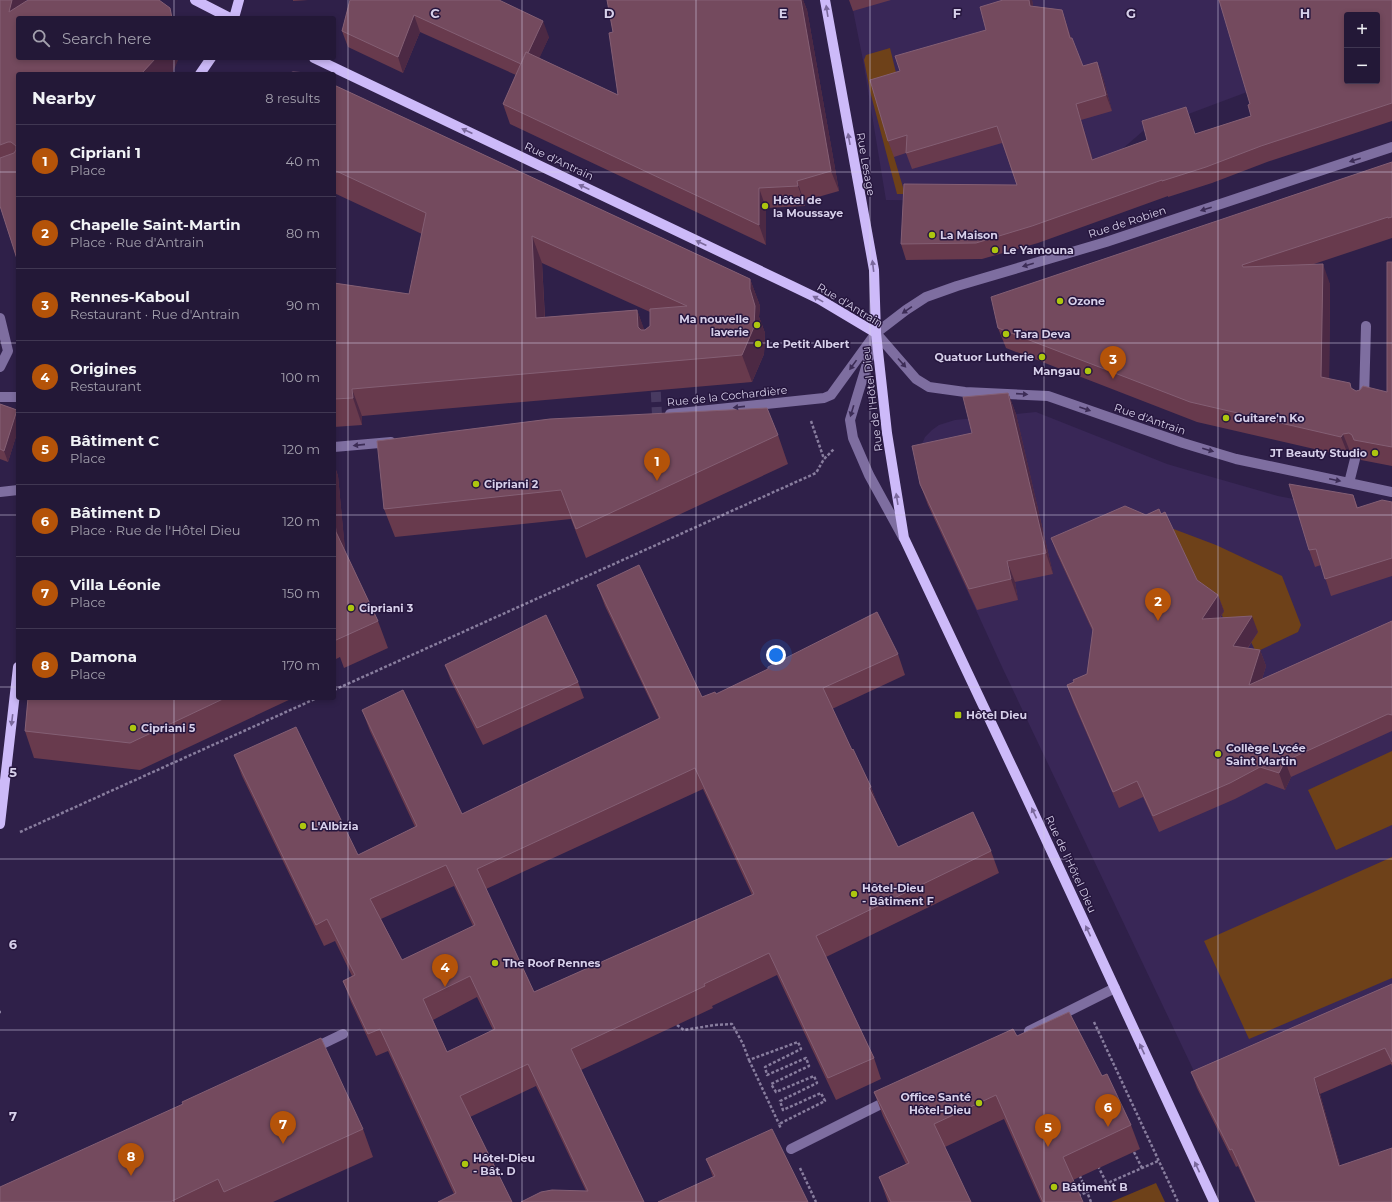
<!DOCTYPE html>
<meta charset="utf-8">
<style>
body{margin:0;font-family:Montserrat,sans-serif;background:#2f2542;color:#f1f3f6}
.controls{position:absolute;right:12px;top:12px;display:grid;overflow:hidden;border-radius:4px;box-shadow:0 2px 6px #0003}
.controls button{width:36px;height:36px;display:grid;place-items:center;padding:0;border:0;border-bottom:1px solid #403752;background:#231837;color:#f1f3f6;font:20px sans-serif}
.you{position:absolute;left:776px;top:655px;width:14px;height:14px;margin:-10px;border:3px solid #fff;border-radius:50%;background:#1a73e8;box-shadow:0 0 0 6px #1a73e833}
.badge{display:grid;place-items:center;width:26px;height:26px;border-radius:50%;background:#b45309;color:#fff;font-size:13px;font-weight:700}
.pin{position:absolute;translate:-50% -33px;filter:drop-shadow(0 1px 2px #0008)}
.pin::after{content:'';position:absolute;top:21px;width:14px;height:12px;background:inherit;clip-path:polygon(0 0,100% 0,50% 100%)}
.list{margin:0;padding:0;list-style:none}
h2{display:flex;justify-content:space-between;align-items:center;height:52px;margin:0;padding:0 16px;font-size:17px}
h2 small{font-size:13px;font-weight:400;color:#a3a0ad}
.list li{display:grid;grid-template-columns:26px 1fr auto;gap:12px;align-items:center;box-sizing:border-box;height:72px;padding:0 16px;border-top:1px solid #403752}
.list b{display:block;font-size:15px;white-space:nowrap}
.list p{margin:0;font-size:13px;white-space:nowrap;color:#a3a0ad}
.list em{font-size:13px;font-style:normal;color:#a3a0ad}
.icon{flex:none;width:22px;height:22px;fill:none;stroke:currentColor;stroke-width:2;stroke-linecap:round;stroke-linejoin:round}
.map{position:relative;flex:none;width:1392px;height:1202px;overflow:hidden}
.search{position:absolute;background:#231837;box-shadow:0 2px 6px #0003;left:16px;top:16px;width:320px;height:44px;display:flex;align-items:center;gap:10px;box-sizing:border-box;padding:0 14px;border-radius:4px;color:#a3a0ad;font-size:15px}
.panel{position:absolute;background:#231837;box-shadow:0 2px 6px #0003;left:16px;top:72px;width:320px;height:628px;border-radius:4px}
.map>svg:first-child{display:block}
.built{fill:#392757}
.green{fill:#6e4119}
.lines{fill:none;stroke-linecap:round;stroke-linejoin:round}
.minor-tunnel{stroke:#483a61;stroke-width:10;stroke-dasharray:10 5;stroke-linecap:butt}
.path{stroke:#887d9e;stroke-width:2.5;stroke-dasharray:3 2;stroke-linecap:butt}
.minor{stroke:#7e6ea0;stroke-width:10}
.major{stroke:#cdbaf9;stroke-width:10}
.wall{fill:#683a4d;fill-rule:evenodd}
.shaded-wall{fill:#4c2944}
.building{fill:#744a5e;stroke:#845f74;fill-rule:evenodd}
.oneway{fill:#7a689c}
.oneway2{fill:#3c2c56}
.grid{fill:none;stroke:#d7d0ea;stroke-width:1;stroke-opacity:0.55}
.poi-dot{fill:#adc60f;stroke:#26163e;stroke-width:1.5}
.labels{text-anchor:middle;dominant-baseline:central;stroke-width:3;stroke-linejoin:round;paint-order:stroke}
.street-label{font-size:11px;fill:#d7d0ea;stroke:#26163e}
.poi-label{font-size:11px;font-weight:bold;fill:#d7d0ea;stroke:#26163e;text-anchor:start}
.grid-label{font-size:13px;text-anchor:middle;font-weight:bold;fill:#d7d0ea;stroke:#26163e;stroke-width:3;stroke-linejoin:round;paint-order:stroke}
</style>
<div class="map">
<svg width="1392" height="1202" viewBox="0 0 1392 1202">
<rect width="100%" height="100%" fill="#2f2049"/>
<path class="built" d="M851,0H1392L1377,15H1347V81L1254,121L1247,92L1143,131L1091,176L975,201L886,200L863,60Z
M1036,412L1167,464L1191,471L1278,496L1392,518V1003L1201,1086L1003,669L928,505L920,467L921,446L925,437L932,430L939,425L955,420Z"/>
<path class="green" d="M890,48L900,89L894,157L905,194H897L870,91L864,60L866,55Z
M1171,528L1216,545L1282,576L1301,625L1298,632L1256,652L1251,642L1253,639L1226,626L1222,615L1224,611L1203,612Z
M1392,751V825L1336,850L1308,790Z
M1392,857V978L1249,1039L1204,941Z
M1156,1183L1165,1202H1111Z"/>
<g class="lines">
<path class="minor-tunnel" d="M655,377L657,415"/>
<path class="path" d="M811,421L824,459
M334,690L816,473L824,459L834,449
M20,832L317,698
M0,1012H1
M1094,1022L1178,1202
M677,1025L684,1030L715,1025L732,1024L743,1044L749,1060L798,1042L801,1049L765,1067L767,1075L806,1058L809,1066L771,1084L776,1092L814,1076L817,1083L780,1101L783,1110L821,1093L825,1101L779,1124L781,1129
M749,1060L779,1124
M1134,1152L1142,1168
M1098,1166L1107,1184
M800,1168L816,1202
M1078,1196L1087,1192L1079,1174
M1091,1202L1087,1192L1158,1161"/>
<path class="minor" d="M0,318L8,351L0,367
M876,333L916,379L929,387L965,392L1048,396L1183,443L1236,459L1392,492
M874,341L850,420L853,438L869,475L903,537
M0,397H18
M1364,399L1366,326
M670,414L824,398L831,395L876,333L906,310L926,297L957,286L1106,242L1392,147
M334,447L391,442
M1349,483L1355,459
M0,492L18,490
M1029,1031L1115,988
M312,1049L343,1034
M791,1149L891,1099"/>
<path class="major" d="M195,0L230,18
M825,0L874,270L876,333L887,433L904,538L1030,805L1214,1202
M234,18L239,0
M314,58L792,286L819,299L876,333
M200,74L211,58
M0,824L18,667"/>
</g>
<path class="wall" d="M0,0L26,1L173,73L18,74V262L0,206Z
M293,0H308L293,1Z
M350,0L549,37L539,58L618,95L613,32L607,0H803L807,10L839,191L804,201L805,206L766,208V245L510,124L503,104L516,75L420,32L403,73L348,47L342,31Z
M849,0H891L853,11Z
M1003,0H1032L1033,6L1062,10L1071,38L1083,66L1097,62L1103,78L1112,111L1081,120L1093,160L1195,134L1251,116L1250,104L1392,0V121L1267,162L1212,183L1168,197V196L1038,243L982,259L906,260L901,244L1017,185L1002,143L912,169L906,153L894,157L888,141L900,71L986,30Z
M334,85L750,279L760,306L759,317L765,333L764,354L752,382L362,416V425L334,427V283L409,294L422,234L334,193ZM542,263L650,312V326L644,330L637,310L545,317Z
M1392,162V238L1311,265L1330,284L1329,379L1356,391L1387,392L1392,262V466L1361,460L1359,454L1356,453L1351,454L1349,457L1197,422L1006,348L998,328Z
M1008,393L1016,414L1053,574L1015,582L1018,600L977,610L928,505L920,484L972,433Z
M0,404L17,410L18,414V430L8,462L0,459Z
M778,435L788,464L586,558L571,519L395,537L384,509Z
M334,464L338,476L345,551L378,621L388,648L344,668L340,657L334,660Z
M1353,495L1358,508L1392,502V576L1331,596L1321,565L1315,567L1309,550Z
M1051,538L1197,580L1218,595L1224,611L1220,618L1258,632L1248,648L1260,650L1266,666L1262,679L1392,621V731L1291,777L1285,790L1266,783L1235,799L1159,832L1143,797L1119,808L1073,702L1067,685L1074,682L1087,674L1093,632L1057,554Z
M597,585L702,697L716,694L898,654L905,675L832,709L852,750L871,787L877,803L898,847L991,851L999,873L826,957L874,1058L881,1079L836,1100L777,975L712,1006L713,1008L581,1070L644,1202L586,1191L536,1086L470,1117L512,1202L454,1194L388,1051L376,1056L351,1002L343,981L352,976L335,941L324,946L242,776L234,755L358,855L415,827L370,731L362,710L462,814L659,719L605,606ZM703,789L752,895L534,992L486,889ZM454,886L473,926L402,960L381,919ZM477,997L493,1030L447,1052L433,1020Z
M445,665L578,682L584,698L483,745L451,681Z
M28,698H293L140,770L34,758L25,731Z
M1392,984V1066L1391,1064L1320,1094L1340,1165L1392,1202H1255L1238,1166L1236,1167L1197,1088L1191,1072Z
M1017,1036L1102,1076L1131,1125L1140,1149L1073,1180L1083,1202H1041L1004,1119L945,1147L971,1202H888L879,1177L906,1164L883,1116L874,1092Z
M363,1129L373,1157L273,1202H0Z
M706,1159L808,1202L713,1177Z"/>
<path class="shaded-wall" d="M12,0H26L22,18L9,12Z
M801,0H803L807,10L839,191L831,171Z
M1029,0H1032L1036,22L1030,6Z
M1062,10L1067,26L1076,54L1070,38Z
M414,15L420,32L403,73L398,57Z
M543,21L549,37L529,81L523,65Z
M156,58H179L172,74H141Z
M1097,62L1103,78L1112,111L1106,95Z
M1076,104L1081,120L1098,177L1092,160Z
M797,181L804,201L805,206L798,186Z
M759,188L766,208V245L759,225Z
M532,236L542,263L546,345L536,318Z
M1323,264L1330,284L1329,397L1321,377Z
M750,279L760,306L759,317L765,333L764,354L752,382L742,355Z
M637,310L647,337L638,327Z
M352,389L362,416V425L353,398Z
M1008,393L1016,414L1053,574L1046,553Z
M17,410L18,414V430L8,462L4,451Z
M1343,434L1351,454L1349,457L1341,437Z
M334,464L338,476L346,559L336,532L334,513Z
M1007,561L1015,582L1018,600L1011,579Z
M1218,595L1224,611L1208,635L1202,619Z
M1252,616L1258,632L1238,662L1233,646Z
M1260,650L1266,666L1255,701L1249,685Z
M1285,761L1291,777L1285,790L1279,773Z
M871,787L879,808L869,788Z
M1314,1078L1320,1094L1345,1182L1339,1166Z"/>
<path class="building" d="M0,0H12L9,12L28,0H159L170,8L172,18H18V58H156L141,74H18V262L0,206V158L14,153L16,150V146L11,142H8L0,145Z
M350,0H499L543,21L528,53L526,52L521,64L414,15L398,57L342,31Z
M607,0H801L831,171L797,181L798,186L759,188V225L503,104L526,52L618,95L609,33L613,32Z
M1003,0H1029L1030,6L1062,10L1070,38H1072L1083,66L1097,62L1106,95L1076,104L1092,160L1147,140L1142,121L1186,107L1195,134L1251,116L1248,105L1250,104L1219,0H1392V103L1261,146L1206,167L1162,181V180L1032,226L976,243L901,244L904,184L1017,185L997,126L906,153L907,135L888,141L870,80L900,71L895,56L986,30L980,7ZM1347,15H1377V81H1347Z
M293,72L308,73L310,74H286Z
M334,85L750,279V289L755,306L754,327L742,355L352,389L353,398L334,399V283L409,294L426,213L334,170ZM532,236L687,306L650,309V326L645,330H641L638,327L637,310L536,318Z
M1392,162V217L1388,218V217L1242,265L1243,267L1323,264L1321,377L1350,383L1351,388L1356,391L1360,390L1363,386L1387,392V262H1392V447L1354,440L1352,435L1349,433L1343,434L1341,437L1190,402L998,328L991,297Z
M1008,393L1046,553L1007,561L1011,579L969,589L920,484L912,446L972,433L963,397Z
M0,404L17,410L4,451L0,449Z
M767,408L778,435L576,529L561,490L384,509L377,441L550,419Z
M1289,484L1353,495L1357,508L1382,500L1392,502V558L1325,579L1316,549L1309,550Z
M1125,506L1146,515L1159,509L1161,514L1165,512L1197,580L1218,595L1202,619L1252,616L1233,646L1260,650L1249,685L1392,621V715L1388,714L1285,761L1279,773L1260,767L1230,783L1153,816L1137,781L1113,792L1067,685L1074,682L1073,680L1087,674L1093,629L1051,538Z
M334,513L336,532L378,621L334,641Z
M639,565L702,697L715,692L716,694L768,669V667L877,612L898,654L823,688L852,750L853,749L871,787L869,788L898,847L973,812L991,851L816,936L874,1058L828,1078L769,953L704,984L705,986L571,1049L644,1202H521L541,1192L552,1190L588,1191L528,1064L460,1096L512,1202H438L456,1193L380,1029L368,1034L343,981L355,975L327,919L316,925L234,755L296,727L358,855L417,826L362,710L403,690L462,814L660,718L597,585ZM695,768L754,894L534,992L477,869ZM446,865L475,925L402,960L370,899ZM470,976L495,1029L447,1052L423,999Z
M546,615L578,682L477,728L445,665Z
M28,698H225L130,743L25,731Z
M1392,984V1062L1385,1048L1314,1078L1339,1166L1392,1148V1202H1256L1232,1149L1230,1150L1191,1072Z
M1069,1012L1102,1076L1107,1074L1131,1125L1063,1157L1083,1202H1043L996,1095L934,1124L971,1202H891L879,1177L909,1163L874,1092L1013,1029L1017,1036Z
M321,1038L363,1129L224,1192L218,1179L170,1202H0V1187L183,1104L182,1102Z
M772,1129L808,1202H658L715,1176L706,1159Z"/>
<defs><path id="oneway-solid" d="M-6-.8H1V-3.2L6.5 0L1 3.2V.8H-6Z"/></defs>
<g class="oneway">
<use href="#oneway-solid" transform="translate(827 11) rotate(-99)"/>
<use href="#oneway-solid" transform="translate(467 131) rotate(-155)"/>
<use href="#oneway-solid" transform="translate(849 139) rotate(-100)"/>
<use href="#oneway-solid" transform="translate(584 187) rotate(-155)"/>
<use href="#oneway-solid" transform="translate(701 243) rotate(-155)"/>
<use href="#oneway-solid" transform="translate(873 266) rotate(-97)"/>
<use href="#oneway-solid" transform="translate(818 299) rotate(-151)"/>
<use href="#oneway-solid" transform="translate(897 499) rotate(-99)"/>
<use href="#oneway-solid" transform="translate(12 720) rotate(97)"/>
<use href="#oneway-solid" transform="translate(1034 813) rotate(-115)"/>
<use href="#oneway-solid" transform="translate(1088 931) rotate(-115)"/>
<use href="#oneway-solid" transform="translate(1142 1049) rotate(-115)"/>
<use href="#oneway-solid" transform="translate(1197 1167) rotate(-115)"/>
</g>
<g class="oneway2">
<use href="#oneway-solid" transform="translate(1355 160) rotate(162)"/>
<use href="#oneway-solid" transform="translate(1206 209) rotate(162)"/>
<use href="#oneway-solid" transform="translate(1028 265) rotate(164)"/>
<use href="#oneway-solid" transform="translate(907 310) rotate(145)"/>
<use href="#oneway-solid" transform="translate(902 363) rotate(48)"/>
<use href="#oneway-solid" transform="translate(853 365) rotate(126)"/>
<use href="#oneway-solid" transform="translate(1022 394) rotate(4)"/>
<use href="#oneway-solid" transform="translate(739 407) rotate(174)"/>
<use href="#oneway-solid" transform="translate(1085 409) rotate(19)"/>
<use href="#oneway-solid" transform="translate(852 411) rotate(107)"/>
<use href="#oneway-solid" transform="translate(359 445) rotate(174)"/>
<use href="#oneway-solid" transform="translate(1208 450) rotate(16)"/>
<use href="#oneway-solid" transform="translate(1335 480) rotate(12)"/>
</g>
<path class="grid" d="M174,0V18M348,0V1202M522,0V1202M696,0V1202M870,0V1202M1044,0V1202M1218,0V1202M174,58V74M0,172H18M334,172H1392M0,343H18M334,343H1392M0,515H18M334,515H1392M0,687H18M334,687H1392M174,698V1202M0,859H1392M0,1030H1392"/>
<g class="poi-dot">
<circle cx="765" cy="206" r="4"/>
<circle cx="932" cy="235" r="4"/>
<circle cx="995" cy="250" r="4"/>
<circle cx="1060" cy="301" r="4"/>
<circle cx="757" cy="325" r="4"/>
<circle cx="1006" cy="334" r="4"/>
<circle cx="758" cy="344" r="4"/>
<circle cx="1042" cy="357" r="4"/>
<circle cx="1088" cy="371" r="4"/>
<circle cx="1226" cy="418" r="4"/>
<circle cx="1375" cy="453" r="4"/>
<circle cx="476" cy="484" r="4"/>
<circle cx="351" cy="608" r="4"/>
<rect x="954" y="711" width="8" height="8" rx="2"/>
<circle cx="133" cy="728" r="4"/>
<circle cx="1218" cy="754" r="4"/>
<circle cx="303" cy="826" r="4"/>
<circle cx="854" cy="894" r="4"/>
<circle cx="495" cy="963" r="4"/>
<circle cx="979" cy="1103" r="4"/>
<circle cx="465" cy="1164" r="4"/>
<circle cx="1054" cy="1187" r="4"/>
</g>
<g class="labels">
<g class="street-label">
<text transform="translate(559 161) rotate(25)">Rue d'Antrain</text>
<text transform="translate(866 164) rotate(80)">Rue Lesage</text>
<text transform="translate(1127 222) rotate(-18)">Rue de Robien</text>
<text transform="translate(850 305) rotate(31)">Rue d'Antrain</text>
<text transform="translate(727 396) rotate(-6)">Rue de la Cochardière</text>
<text transform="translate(872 399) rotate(-97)">Rue de l'Hôtel Dieu</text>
<text transform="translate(1150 419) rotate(19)">Rue d'Antrain</text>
<text transform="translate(1071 864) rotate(65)">Rue de l'Hôtel Dieu</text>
</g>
<g class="poi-label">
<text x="773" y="200">Hôtel de<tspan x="773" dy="13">la Moussaye</tspan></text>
<text x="940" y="235">La Maison</text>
<text x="1003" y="250">Le Yamouna</text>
<text x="1068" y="301">Ozone</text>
<text x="749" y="319" text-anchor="end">Ma nouvelle<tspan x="749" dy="13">laverie</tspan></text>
<text x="1014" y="334">Tara Deva</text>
<text x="766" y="344">Le Petit Albert</text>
<text x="1034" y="357" text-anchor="end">Quatuor Lutherie</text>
<text x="1080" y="371" text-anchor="end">Mangau</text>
<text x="1234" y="418">Guitare'n Ko</text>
<text x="1367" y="453" text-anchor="end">JT Beauty Studio</text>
<text x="484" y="484">Cipriani 2</text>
<text x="359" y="608">Cipriani 3</text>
<text x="966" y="715">Hôtel Dieu</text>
<text x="141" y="728">Cipriani 5</text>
<text x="1226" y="748">Collège Lycée<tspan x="1226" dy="13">Saint Martin</tspan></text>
<text x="311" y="826">L'Albizia</text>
<text x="862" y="888">Hôtel-Dieu<tspan x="862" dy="13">- Bâtiment F</tspan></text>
<text x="503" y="963">The Roof Rennes</text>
<text x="971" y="1097" text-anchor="end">Office Santé<tspan x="971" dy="13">Hôtel-Dieu</tspan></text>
<text x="473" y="1158">Hôtel-Dieu<tspan x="473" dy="13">- Bât. D</tspan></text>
<text x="1062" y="1187">Bâtiment B</text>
</g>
</g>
<g class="grid-label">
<text x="435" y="18">C</text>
<text x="609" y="18">D</text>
<text x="783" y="18">E</text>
<text x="957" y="18">F</text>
<text x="1131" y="18">G</text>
<text x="1305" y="18">H</text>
<text x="13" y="777">5</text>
<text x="13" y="949">6</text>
<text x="13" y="1121">7</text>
</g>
</svg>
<div class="controls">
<button>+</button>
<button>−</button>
</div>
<div class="you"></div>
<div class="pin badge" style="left:657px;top:481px">1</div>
<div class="pin badge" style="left:1158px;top:621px">2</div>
<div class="pin badge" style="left:1113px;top:379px">3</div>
<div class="pin badge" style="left:445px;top:987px">4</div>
<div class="pin badge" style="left:1048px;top:1147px">5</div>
<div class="pin badge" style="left:1108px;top:1127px">6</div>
<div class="pin badge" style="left:283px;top:1144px">7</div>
<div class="pin badge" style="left:131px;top:1176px">8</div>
<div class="search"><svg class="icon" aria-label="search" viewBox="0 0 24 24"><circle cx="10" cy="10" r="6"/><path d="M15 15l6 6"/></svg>Search here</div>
<section class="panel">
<h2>Nearby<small>8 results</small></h2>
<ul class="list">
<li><span class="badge">1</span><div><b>Cipriani 1</b><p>Place</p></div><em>40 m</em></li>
<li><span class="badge">2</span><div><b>Chapelle Saint-Martin</b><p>Place · Rue d'Antrain</p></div><em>80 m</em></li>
<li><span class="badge">3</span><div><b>Rennes-Kaboul</b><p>Restaurant · Rue d'Antrain</p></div><em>90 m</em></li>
<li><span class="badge">4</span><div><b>Origines</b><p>Restaurant</p></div><em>100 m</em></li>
<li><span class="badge">5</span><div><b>Bâtiment C</b><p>Place</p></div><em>120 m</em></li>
<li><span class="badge">6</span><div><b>Bâtiment D</b><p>Place · Rue de l'Hôtel Dieu</p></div><em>120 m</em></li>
<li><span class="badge">7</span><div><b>Villa Léonie</b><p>Place</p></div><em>150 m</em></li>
<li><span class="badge">8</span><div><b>Damona</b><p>Place</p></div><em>170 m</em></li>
</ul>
</section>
</div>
